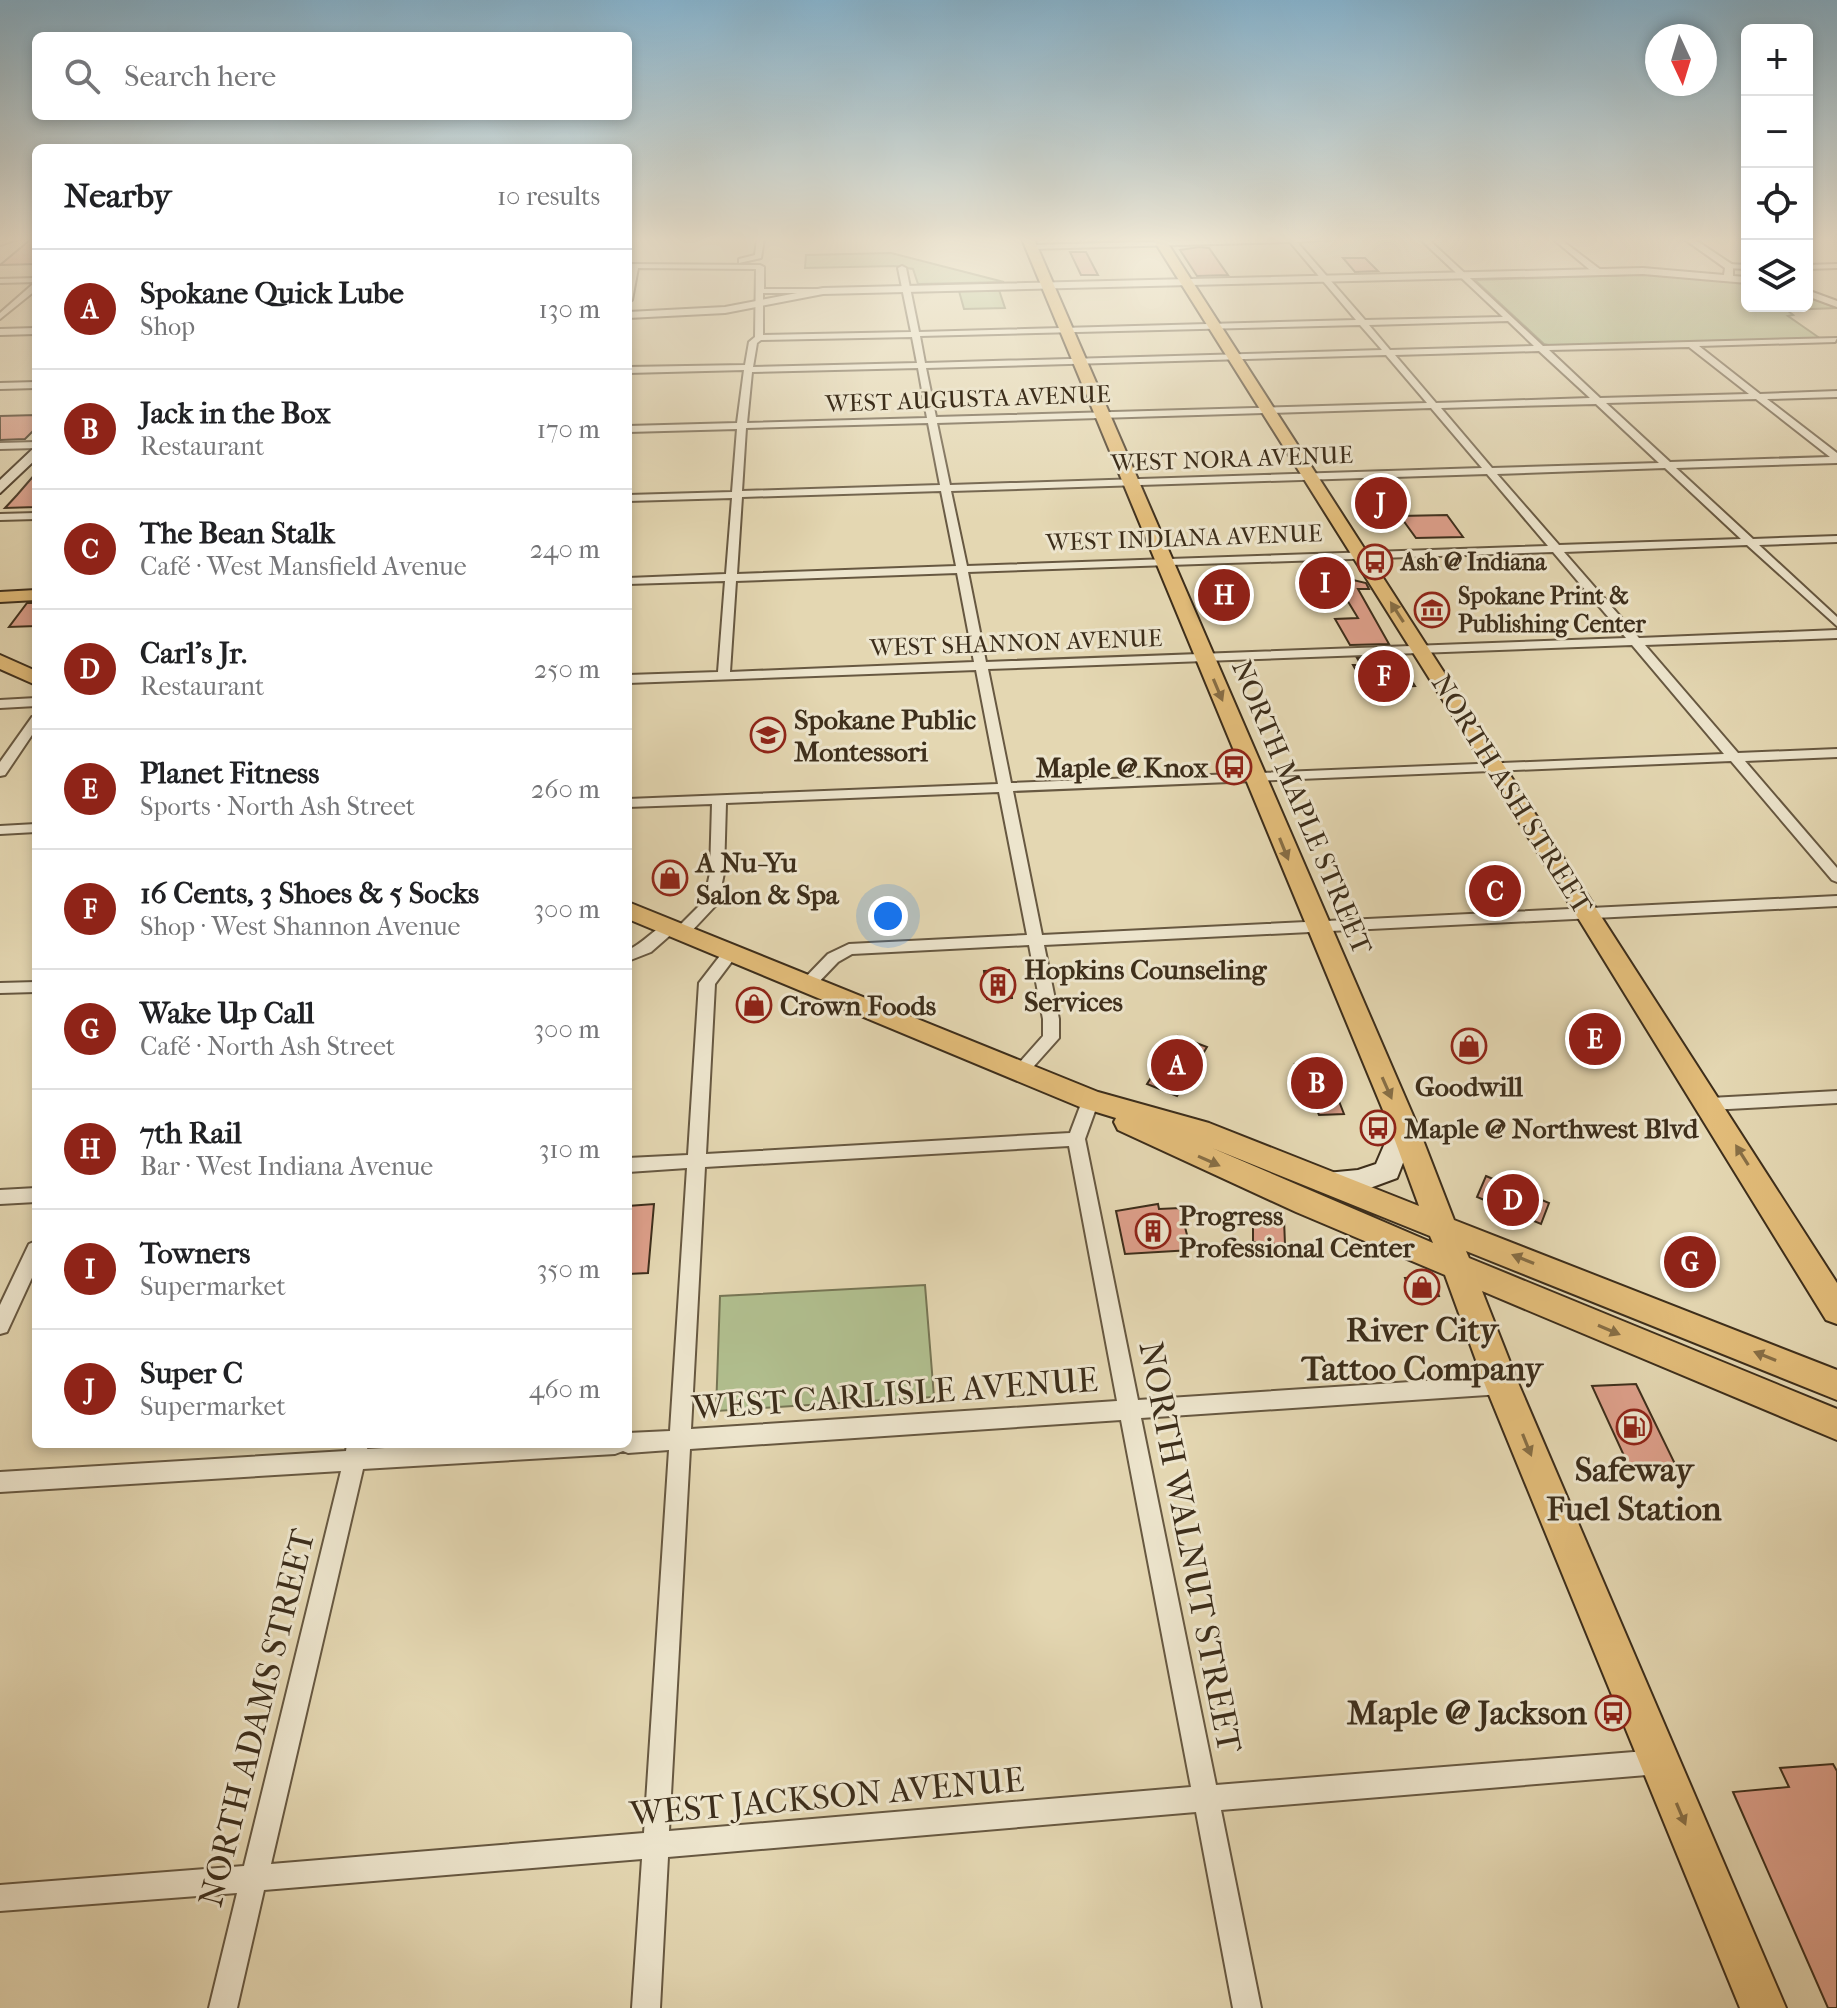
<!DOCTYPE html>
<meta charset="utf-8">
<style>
body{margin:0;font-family:"IM FELL French Canon",serif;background:#f2f2f2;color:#202124}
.controls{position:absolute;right:24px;top:24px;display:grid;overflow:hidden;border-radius:12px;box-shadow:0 4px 12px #0003}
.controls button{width:72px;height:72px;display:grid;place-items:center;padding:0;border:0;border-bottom:2px solid #e0e0e0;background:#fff;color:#202124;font:40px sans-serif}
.compass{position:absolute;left:1645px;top:24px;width:72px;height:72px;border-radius:50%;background:#fff;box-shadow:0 4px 12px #0003;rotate:176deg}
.you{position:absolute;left:888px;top:916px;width:28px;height:28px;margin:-20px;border:6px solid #fff;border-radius:50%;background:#1a73e8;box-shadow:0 0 0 12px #1a73e833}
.badge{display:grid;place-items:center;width:52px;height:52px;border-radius:50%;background:#8f2418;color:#fff;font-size:26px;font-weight:700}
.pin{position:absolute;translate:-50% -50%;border:4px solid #fff;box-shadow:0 2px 8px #0006}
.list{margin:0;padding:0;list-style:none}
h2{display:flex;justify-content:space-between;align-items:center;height:104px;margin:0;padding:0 32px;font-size:34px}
h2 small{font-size:26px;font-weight:400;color:#757577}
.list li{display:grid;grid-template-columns:52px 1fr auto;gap:24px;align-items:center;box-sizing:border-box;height:120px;padding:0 32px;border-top:2px solid #e0e0e0}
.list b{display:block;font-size:30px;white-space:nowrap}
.list p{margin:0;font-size:26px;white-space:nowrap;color:#757577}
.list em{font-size:26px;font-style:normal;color:#757577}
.icon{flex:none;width:44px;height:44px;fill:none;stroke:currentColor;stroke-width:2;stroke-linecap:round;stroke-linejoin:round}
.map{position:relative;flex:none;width:1837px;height:2008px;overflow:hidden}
.search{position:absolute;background:#fff;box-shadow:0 4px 12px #0003;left:32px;top:32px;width:600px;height:88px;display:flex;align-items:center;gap:20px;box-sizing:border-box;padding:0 28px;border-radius:12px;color:#757577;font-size:30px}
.panel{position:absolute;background:#fff;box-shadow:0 4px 12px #0003;left:32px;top:144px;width:600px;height:1304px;border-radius:12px}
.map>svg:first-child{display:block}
.green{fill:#b1bf8f;stroke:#777655;stroke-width:2}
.building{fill:#dd9f8a;stroke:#3d2e1b;stroke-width:2}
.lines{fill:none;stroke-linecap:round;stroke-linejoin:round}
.minor-casing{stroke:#675841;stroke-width:4}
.tertiary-casing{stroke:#675841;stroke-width:4}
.secondary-casing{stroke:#3d2e1b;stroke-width:4}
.primary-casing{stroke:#3d2e1b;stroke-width:4}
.minor{fill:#ede5cd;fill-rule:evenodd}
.tertiary{fill:#ede5cd;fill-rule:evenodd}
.secondary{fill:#ede5cd;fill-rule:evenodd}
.primary{fill:#e2bc79;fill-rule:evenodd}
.oneway{fill:#876e45}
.labels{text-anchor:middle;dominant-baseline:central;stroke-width:6;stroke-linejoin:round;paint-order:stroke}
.far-street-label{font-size:24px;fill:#3d2e1b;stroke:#ede5cd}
.far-poi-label{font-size:24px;font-weight:bold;fill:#3d2e1b;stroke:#ede5cd;text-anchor:start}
.poi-label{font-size:28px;font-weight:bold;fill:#3d2e1b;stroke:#ede5cd;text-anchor:start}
.street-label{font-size:28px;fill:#3d2e1b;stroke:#ede5cd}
.near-poi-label{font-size:34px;font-weight:bold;fill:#3d2e1b;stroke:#ede5cd}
.near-street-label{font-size:34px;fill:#3d2e1b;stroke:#ede5cd}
</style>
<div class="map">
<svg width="1837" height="2008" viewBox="0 0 1837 2008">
<rect width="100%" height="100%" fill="#e4d7b2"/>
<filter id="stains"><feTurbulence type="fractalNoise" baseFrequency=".0025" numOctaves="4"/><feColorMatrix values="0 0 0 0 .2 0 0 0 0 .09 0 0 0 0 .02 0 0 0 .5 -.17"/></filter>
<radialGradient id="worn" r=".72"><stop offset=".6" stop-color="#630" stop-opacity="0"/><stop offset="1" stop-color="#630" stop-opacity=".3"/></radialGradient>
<path class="green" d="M891,253L1004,282L918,284L913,269L895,266L805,268L806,255Z
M1656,274L1747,282V306H1807V296L1837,308L1787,310L1793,315L1788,316L1821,339L1552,346L1544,344L1475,280Z
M999,290L1005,308L964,309L959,291Z
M925,1285L934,1397L716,1411L720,1296Z"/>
<path class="building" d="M31,239H36V264L0,265Z
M1199,247L1209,248L1228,275L1197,276L1180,250Z
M1070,252H1086L1098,275H1081Z
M1343,258H1365L1378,271L1355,272Z
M36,415V428L25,439L0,440V416Z
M36,473V507L5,508L17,495Z
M1377,489L1381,496H1388L1398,511H1374L1360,490Z
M1447,515L1463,537L1416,538L1400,516Z
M1332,575L1366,583L1369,589H1358L1389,644L1350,645L1335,619L1358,618L1341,590L1321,591L1313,576Z
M27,603H36V626L9,627Z
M1397,657L1415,686L1366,688L1353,665H1361L1357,658Z
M680,869L679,886L660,887L661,870Z
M1009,970L1012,998L987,999L984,971Z
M1178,1036L1207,1047L1177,1096L1147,1084Z
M1324,1063L1344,1114L1319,1115L1314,1103H1309L1295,1064Z
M1486,1176L1549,1203L1541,1224L1477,1197Z
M654,1204L648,1273L628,1274V1206Z
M1158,1204L1159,1209L1180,1208L1191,1250L1125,1254L1116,1211Z
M1253,1216L1284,1219L1285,1245L1253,1242Z
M1678,1240L1708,1251L1703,1284L1672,1273Z
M1432,1277L1439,1296L1412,1298L1405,1278Z
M1636,1384L1677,1468L1631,1471L1592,1386Z
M1833,1764L1837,1771V2008H1828L1733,1792L1789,1787L1780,1768Z"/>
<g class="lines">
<g class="minor-casing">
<path id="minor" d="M757,239H764L761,258L739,263V259L755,255Z
M1253,239H1334L1297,242L1365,320L1503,317L1420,239H1428L1543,346L1837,338L1835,342L1699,346L1760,394L1837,391V397L1767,399L1837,453V463L1676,468L1753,539L1837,536V542L1759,545L1837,617V626L1747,545L1564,552L1639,638L1837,630V638L1645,645L1738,753L1837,749V757L1745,761L1837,868V882L1832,880L1731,761L1013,791L1042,935L1837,896V906L1044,945L1059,1019V1038L1026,1075H1014L1012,1071L1043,1036V1019L1029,945L852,954L838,962L814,987H802L800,983L828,954L849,944L1027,935L999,792L726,803L724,873L718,903L687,936H677L674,932L677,928L704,901L710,873L712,804L628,807V799L998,784L976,670L628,683V675L718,672L725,581L628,584V578L726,574L732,498L628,501V495L732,492L737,429L628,432V426L737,423L744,370L628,373V367L745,365L749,342L755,337L756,269L638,268L632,300L628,302L631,268H628V264L760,265L764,267V289H826L823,293H763V335L911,332L898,268L902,266L906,268L919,332L1356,320L1290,242L1031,249L1027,247L1031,245ZM1508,321L1534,346L1390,350L1369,325ZM1360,325L1382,350L925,363L920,336ZM912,337L917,363L753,367L757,343L761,340ZM1689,347L1749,394L1600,398L1549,350ZM1539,351L1590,398L1436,403L1395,355ZM1386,355L1427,403L936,417L926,368ZM918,368L927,418L747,423L752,372ZM1756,399L1830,457L1670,462L1606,403ZM1596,404L1659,463L1492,468L1441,408ZM1431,408L1482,468L950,485L937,423ZM928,423L940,485L742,491L746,428ZM1665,468L1741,539L1559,545L1497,474ZM1487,474L1548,546L967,566L951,491ZM941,491L956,566L737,574L742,497ZM1553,552L1626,638L986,662L968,572ZM957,573L974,662L730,672L736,581ZM1632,645L1724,754L1011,783L988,669Z
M1553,239H1560L1601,270V274H1595Z
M1729,264L1747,265V269L1726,268Z
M1837,264V268L1807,269V265Z
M36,278V282L0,283V279Z
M33,284H36V290L0,319V313Z
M36,382V388L0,389V383Z
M36,442V448L0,449V443Z
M36,513V519L0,520V514Z
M36,698V706L0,708V700Z
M36,716V729L5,775L0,776V762L32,717Z
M36,824V832L0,834V826Z
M670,922L675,923L678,927L675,931L651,952L628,961V950C644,943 654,928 670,922Z
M731,947L739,952L715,984L706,1154L1070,1133L1084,1096H1096L1099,1100L1085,1139L1138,1400L1502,1376L1509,1379L1512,1385L1509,1391L1502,1394L1141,1418L1216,1785L1659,1750L1668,1753L1671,1762L1668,1771L1659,1774L1221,1810L1261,2008H1233L1196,1812L668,1857L660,2008H632L642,1859L264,1890L237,2008H209L237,1893L0,1911V1885L244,1866L341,1471L0,1492V1472L346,1451L347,1444H369L367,1449L456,1444H628V1433L670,1431L687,1168L628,1172V1158L688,1155L699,983L726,948ZM1069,1146L1117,1401L691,1429L705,1167ZM1121,1420L1191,1787L669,1831L690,1449ZM669,1450L644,1833L271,1864L363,1469L615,1454L623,1451L628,1453Z
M36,982V992L0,993V983Z
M1837,1091V1103L1710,1110L1704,1109L1701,1104L1704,1099L1710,1098Z
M36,1188V1202L0,1204V1190Z
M36,1241V1269L7,1332L0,1334V1305L29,1244Z"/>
</g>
<g class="tertiary-casing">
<path id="tertiary" d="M0,239H17L0,245Z
M1684,239H1694L1733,265V276L1747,277V283L1643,274L823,294L725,313L628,318V312L725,307L823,288L1643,268L1724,275L1725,268Z
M1807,290L1837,301V307L1807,296Z
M36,328V334L0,335V329Z"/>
</g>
<g class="secondary-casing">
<path id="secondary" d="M36,446V459L0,493V480Z
M1404,1117L1413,1120L1417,1127L1397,1178L1359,1192L1316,1190L1312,1182L1316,1174L1358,1170L1376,1164L1395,1120Z"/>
</g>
<g class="primary-casing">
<path id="primary" d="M1022,239H1034L1418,1127L1454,1220L1837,1370V1400L1466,1251L1469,1258L1837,1409V1440L1482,1291L1519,1385L1786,2008H1740L1485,1385L1445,1275L1296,1212L1118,1130L1114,1122L1116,1118L1080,1107L628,919V902L1098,1092L1209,1123L1419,1206L1390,1127ZM1212,1148L1430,1236L1433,1243Z
M1153,239H1165L1837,1283V1324L1826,1320L1485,767Z
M36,590V600L0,602V592Z
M0,655L36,671V685L0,669Z"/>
</g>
<use href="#minor" class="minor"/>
<use href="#tertiary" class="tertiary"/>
<use href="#secondary" class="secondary"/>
<use href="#primary" class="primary"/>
</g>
<defs><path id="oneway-solid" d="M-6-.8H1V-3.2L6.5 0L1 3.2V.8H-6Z" transform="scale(2)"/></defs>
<g class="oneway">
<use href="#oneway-solid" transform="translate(1397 612) rotate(-123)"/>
<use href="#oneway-solid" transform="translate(1218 690) rotate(67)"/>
<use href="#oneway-solid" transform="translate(1284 849) rotate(68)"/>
<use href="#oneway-solid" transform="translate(1387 1088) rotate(66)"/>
<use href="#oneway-solid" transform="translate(1742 1155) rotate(-122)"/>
<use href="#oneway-solid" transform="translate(1209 1161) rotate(24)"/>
<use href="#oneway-solid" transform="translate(1523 1259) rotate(-158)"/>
<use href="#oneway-solid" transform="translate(1609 1330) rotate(23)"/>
<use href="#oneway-solid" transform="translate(1765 1356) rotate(-158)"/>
<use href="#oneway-solid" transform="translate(1527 1445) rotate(68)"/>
<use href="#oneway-solid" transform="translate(1681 1814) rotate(67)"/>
</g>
<linearGradient id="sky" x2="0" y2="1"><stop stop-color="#87b6d2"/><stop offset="0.46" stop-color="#f3eddc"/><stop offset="1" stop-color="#f3eddc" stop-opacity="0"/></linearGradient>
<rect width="1837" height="520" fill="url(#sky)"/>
<defs>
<g id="bus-ring" transform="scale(1.8)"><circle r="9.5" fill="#ede5cd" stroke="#8f2418" stroke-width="1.5"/><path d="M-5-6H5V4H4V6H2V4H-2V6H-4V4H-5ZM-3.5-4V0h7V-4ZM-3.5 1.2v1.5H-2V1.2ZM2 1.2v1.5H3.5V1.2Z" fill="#8f2418"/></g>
<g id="museum-ring" transform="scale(1.8)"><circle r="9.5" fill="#ede5cd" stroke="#8f2418" stroke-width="1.5"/><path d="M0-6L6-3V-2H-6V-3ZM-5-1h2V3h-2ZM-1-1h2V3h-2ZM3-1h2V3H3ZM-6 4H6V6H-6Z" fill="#8f2418"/></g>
<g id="school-ring" transform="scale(1.8)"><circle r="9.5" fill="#ede5cd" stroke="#8f2418" stroke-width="1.5"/><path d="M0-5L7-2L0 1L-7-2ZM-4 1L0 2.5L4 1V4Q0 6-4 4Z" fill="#8f2418"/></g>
<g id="shop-ring" transform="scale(1.8)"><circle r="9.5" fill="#ede5cd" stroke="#8f2418" stroke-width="1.5"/><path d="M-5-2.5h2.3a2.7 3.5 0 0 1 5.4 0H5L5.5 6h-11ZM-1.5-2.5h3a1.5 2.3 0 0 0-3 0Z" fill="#8f2418"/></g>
<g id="building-ring" transform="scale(1.8)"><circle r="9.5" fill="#ede5cd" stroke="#8f2418" stroke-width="1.5"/><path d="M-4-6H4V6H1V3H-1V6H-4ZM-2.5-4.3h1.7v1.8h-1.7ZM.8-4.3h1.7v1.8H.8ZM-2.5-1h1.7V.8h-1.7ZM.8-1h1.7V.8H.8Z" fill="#8f2418"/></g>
<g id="fuel-ring" transform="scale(1.8)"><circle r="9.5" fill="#ede5cd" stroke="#8f2418" stroke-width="1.5"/><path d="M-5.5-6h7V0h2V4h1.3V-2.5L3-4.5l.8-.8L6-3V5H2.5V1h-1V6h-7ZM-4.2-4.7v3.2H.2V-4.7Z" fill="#8f2418"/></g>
</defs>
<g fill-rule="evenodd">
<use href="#bus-ring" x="1375" y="562"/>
<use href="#museum-ring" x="1432" y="610"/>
<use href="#school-ring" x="768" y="735"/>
<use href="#bus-ring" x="1234" y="767"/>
<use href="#shop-ring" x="670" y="878"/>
<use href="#building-ring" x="998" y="985"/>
<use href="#shop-ring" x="754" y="1005"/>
<use href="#shop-ring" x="1469" y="1046"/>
<use href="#bus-ring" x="1378" y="1128"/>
<use href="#building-ring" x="1153" y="1231"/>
<use href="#shop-ring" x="1422" y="1287"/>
<use href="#fuel-ring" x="1634" y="1427"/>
<use href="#bus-ring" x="1613" y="1713"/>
</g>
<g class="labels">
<g class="far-street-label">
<text transform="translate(968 399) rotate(-2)">WEST AUGUSTA AVENUE</text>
<text transform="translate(1232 459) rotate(-2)">WEST NORA AVENUE</text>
<text transform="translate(1184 538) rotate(-2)">WEST INDIANA AVENUE</text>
<text transform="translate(1016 643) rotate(-2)">WEST SHANNON AVENUE</text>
</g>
<g class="far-poi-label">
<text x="1401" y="562">Ash @ Indiana</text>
<text x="1458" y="596">Spokane Print &amp;<tspan x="1458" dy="28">Publishing Center</tspan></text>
</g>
<g class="poi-label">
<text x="794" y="719">Spokane Public<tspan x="794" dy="32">Montessori</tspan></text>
<text x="1208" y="767" text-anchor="end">Maple @ Knox</text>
<text x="696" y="862">A Nu-Yu<tspan x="696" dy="32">Salon &amp; Spa</tspan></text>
<text x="1024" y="969">Hopkins Counseling<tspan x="1024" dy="32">Services</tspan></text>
<text x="780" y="1005">Crown Foods</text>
<text x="1469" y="1086" text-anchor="middle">Goodwill</text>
<text x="1404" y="1128">Maple @ Northwest Blvd</text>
<text x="1179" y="1215">Progress<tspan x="1179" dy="32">Professional Center</tspan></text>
</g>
<g class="street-label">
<text transform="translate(1512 794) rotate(58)">NORTH ASH STREET</text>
<text transform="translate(1302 807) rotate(67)">NORTH MAPLE STREET</text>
</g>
<g class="near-poi-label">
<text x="1422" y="1330">River City<tspan x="1422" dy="39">Tattoo Company</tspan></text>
<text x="1634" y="1470">Safeway<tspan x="1634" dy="39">Fuel Station</tspan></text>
<text x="1587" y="1713" text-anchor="end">Maple @ Jackson</text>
</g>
<g class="near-street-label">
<text transform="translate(895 1394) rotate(-4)">WEST CARLISLE AVENUE</text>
<text transform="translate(1190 1547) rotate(79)">NORTH WALNUT STREET</text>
<text transform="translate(257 1718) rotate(-76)">NORTH ADAMS STREET</text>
<text transform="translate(827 1797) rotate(-5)">WEST JACKSON AVENUE</text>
</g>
</g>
<rect width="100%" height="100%" filter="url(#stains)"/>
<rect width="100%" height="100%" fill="url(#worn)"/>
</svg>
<div class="controls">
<button>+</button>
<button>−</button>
<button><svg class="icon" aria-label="locate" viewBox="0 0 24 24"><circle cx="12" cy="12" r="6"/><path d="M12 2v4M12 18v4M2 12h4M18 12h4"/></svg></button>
<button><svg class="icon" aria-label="layers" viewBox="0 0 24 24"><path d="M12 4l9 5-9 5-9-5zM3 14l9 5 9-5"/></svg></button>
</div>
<svg class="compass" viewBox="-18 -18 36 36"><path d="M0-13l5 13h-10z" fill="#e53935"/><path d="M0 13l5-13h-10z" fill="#757577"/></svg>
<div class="you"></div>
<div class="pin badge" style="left:1177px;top:1065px">A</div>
<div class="pin badge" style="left:1317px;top:1083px">B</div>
<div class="pin badge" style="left:1495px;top:891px">C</div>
<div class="pin badge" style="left:1513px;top:1200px">D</div>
<div class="pin badge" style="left:1595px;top:1039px">E</div>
<div class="pin badge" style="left:1384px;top:676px">F</div>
<div class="pin badge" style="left:1690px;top:1262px">G</div>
<div class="pin badge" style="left:1224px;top:595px">H</div>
<div class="pin badge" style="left:1325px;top:583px">I</div>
<div class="pin badge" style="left:1381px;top:503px">J</div>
<div class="search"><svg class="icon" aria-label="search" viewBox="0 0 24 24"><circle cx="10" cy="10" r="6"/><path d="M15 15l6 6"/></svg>Search here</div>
<section class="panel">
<h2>Nearby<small>10 results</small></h2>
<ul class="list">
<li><span class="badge">A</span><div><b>Spokane Quick Lube</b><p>Shop</p></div><em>130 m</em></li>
<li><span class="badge">B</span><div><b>Jack in the Box</b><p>Restaurant</p></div><em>170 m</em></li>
<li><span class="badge">C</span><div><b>The Bean Stalk</b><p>Café · West Mansfield Avenue</p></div><em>240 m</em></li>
<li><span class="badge">D</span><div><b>Carl's Jr.</b><p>Restaurant</p></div><em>250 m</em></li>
<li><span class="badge">E</span><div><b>Planet Fitness</b><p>Sports · North Ash Street</p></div><em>260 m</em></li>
<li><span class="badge">F</span><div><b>16 Cents, 3 Shoes &amp; 5 Socks</b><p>Shop · West Shannon Avenue</p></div><em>300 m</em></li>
<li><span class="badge">G</span><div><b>Wake Up Call</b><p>Café · North Ash Street</p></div><em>300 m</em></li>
<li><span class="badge">H</span><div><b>7th Rail</b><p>Bar · West Indiana Avenue</p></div><em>310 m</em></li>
<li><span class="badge">I</span><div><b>Towners</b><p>Supermarket</p></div><em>350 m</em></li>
<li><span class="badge">J</span><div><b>Super C</b><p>Supermarket</p></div><em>460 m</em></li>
</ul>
</section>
</div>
